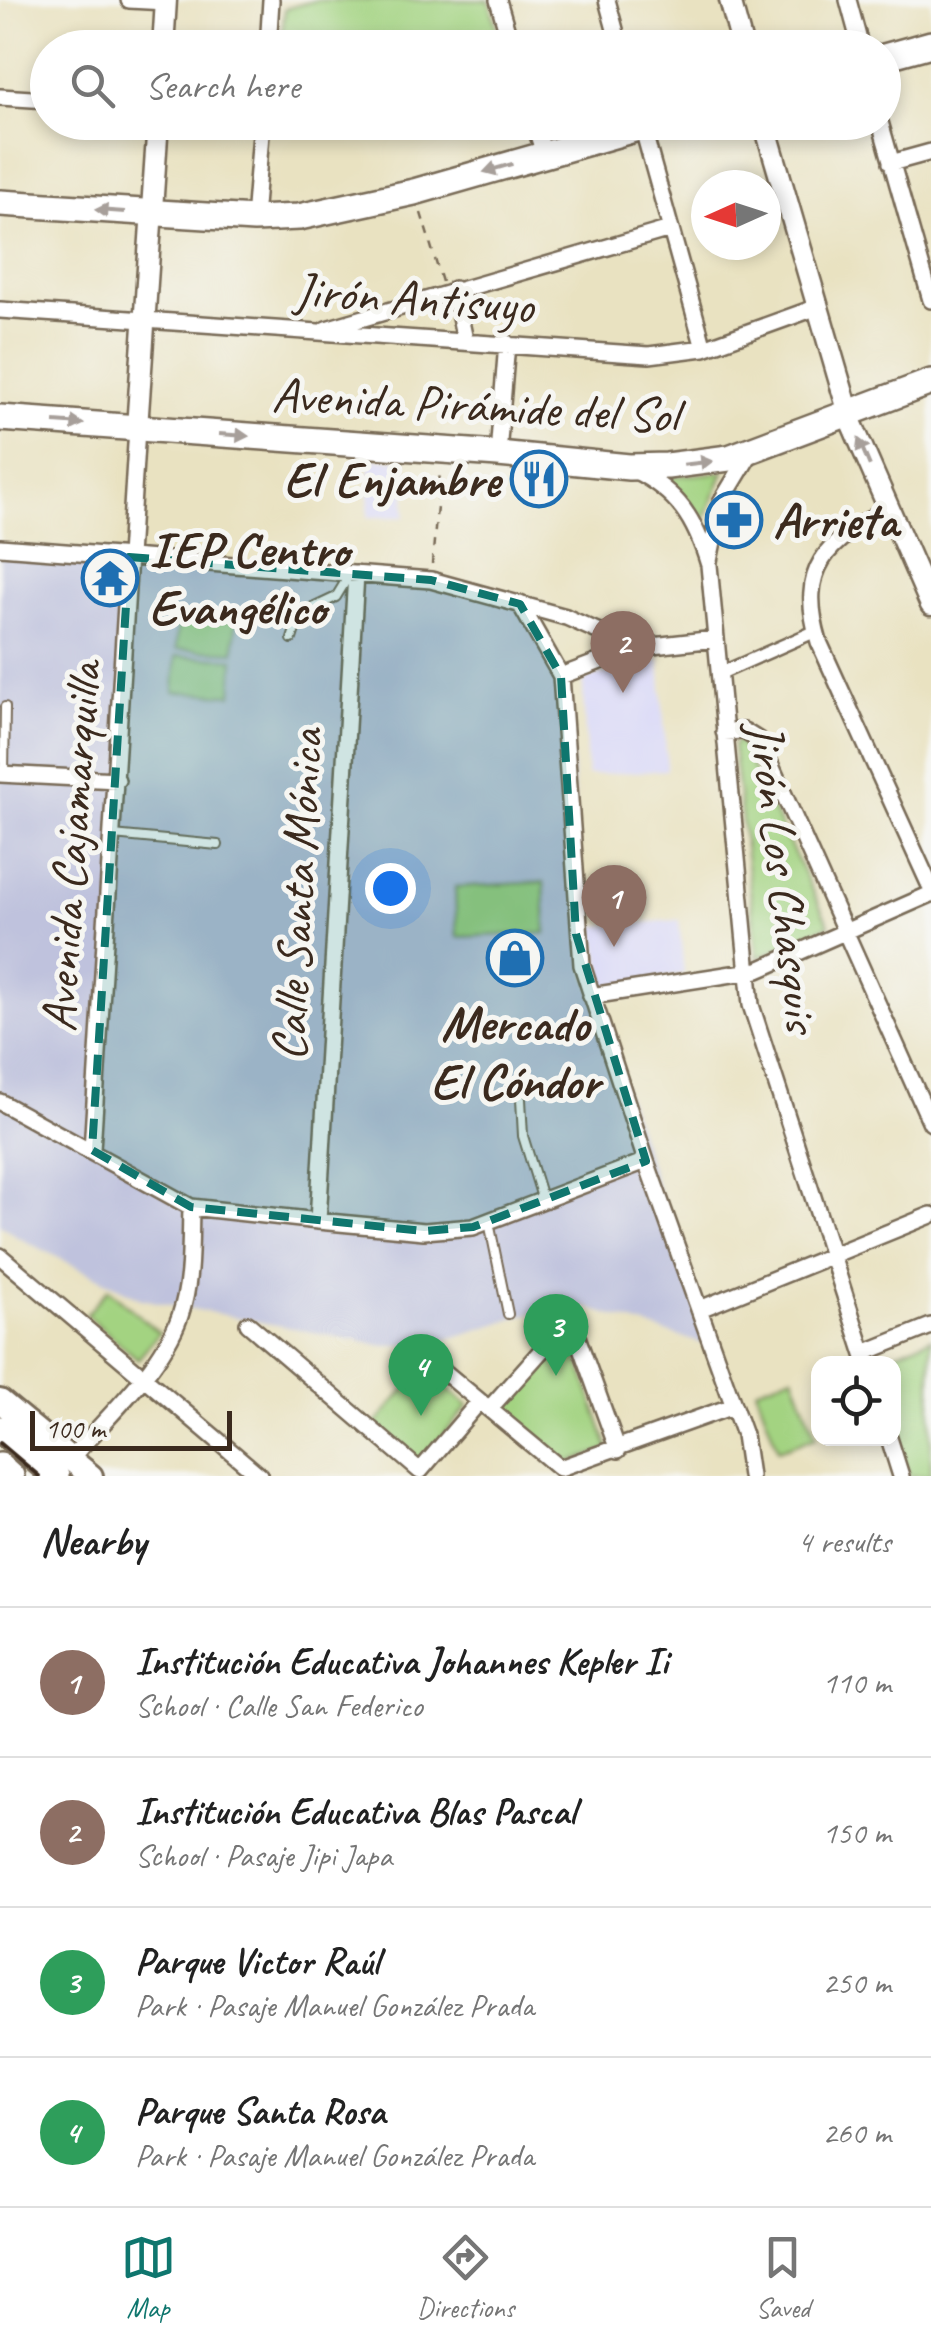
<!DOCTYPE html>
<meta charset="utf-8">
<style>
body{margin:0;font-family:Caveat,sans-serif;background:#f2f2f2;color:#222}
.controls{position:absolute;right:30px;bottom:30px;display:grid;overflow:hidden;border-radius:20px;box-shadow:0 5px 15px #0003}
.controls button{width:90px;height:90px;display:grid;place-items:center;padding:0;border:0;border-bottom:2px solid #e0e0e0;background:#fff;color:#222;font:50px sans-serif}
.compass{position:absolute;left:691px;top:170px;width:90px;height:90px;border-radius:50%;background:#fff;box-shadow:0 5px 15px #0003;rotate:267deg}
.scale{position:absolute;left:30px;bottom:25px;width:202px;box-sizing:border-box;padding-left:10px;border:5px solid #3b2a1e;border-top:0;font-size:28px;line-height:35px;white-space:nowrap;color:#3b2a1e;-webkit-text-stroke:8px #f6f6f2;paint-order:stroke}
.you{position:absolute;left:390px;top:888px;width:35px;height:35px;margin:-25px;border:8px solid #fff;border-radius:50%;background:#1a73e8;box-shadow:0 0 0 15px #1a73e833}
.badge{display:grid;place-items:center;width:65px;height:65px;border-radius:50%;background:#0f766e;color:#fff;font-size:32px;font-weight:700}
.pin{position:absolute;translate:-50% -82px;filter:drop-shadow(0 2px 5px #0008)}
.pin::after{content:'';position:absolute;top:52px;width:35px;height:30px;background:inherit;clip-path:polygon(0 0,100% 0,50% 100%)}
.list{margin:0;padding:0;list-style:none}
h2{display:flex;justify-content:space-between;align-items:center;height:130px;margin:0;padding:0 40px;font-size:42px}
h2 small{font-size:32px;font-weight:400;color:#767676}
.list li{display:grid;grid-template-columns:65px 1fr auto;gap:30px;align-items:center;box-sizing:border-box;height:150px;padding:0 40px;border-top:2px solid #e0e0e0}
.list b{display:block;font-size:38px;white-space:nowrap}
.list p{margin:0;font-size:32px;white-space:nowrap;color:#767676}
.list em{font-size:32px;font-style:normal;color:#767676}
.icon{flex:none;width:55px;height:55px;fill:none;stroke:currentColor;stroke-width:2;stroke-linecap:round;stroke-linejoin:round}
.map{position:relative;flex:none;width:931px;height:1476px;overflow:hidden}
.search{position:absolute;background:#fff;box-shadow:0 5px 15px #0003;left:30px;right:30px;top:30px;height:110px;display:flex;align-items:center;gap:25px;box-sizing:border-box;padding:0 35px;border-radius:55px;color:#767676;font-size:38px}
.sheet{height:730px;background:#fff}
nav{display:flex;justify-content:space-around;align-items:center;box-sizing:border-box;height:140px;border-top:2px solid #e0e0e0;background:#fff;font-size:28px;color:#767676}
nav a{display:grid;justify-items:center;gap:5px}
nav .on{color:#0f766e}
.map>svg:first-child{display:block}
.built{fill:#d8d7f8}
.industrial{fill:#bfc2dd}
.green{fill:#a3d381;stroke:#6f7e50;stroke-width:2.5}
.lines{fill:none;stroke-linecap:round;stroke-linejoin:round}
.service-casing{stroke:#786a57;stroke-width:12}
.pedestrian-casing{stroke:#786a57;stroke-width:16}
.minor-casing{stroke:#786a57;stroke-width:20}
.tertiary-casing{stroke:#786a57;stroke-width:25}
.secondary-casing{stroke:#786a57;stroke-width:28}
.primary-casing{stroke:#786a57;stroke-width:30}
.path{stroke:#786a57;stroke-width:2.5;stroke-dasharray:8 8;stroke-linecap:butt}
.service{stroke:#fff;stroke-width:8}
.pedestrian{stroke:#fff;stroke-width:11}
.minor{stroke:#fff;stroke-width:15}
.tertiary{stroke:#fff;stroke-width:20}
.secondary{stroke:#fff;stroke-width:22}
.primary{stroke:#fff;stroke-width:25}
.rail{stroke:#3b2a1e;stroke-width:4}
.oneway{fill:#a79f9a}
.marked{fill:#0f766e;fill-opacity:0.2;stroke:#0f766e;stroke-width:8;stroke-dasharray:20 12;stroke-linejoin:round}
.labels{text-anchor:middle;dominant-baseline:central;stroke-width:10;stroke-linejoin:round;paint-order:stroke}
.street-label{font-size:50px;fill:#3b2a1e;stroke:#f6f6f2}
.poi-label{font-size:50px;font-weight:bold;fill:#3b2a1e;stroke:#f6f6f2;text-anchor:start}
</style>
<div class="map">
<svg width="931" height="1476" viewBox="0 0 931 1476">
<rect width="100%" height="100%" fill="#f6f6f2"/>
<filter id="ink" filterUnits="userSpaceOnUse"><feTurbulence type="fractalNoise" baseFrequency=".01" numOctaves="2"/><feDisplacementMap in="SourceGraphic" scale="20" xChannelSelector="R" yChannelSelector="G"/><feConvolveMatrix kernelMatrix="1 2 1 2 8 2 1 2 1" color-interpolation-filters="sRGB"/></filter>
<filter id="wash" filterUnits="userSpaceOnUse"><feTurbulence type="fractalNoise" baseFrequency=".0048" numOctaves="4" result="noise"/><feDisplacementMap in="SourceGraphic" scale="40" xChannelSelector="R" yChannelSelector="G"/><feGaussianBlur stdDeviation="2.25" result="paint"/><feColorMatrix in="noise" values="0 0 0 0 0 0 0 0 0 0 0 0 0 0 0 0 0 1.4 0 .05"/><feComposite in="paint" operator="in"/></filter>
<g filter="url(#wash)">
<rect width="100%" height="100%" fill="#e9e2c1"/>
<path class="built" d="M370,459L406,460L405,517H368Z
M660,660L667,770L587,775L583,684L588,678Z
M679,920L684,974L605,988L594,926Z"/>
<path class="industrial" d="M0,547L426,575L516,606L547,634L568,683L584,966L710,1346L568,1302L435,1343L386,1346L141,1299L19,1238L0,1224Z"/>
<path class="green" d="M316,0H489L502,47H280L285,9Z
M724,472L702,525L663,478L666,477Z
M178,617L236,621L234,652L176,649Z
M176,656L234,659L232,695L174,692Z
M738,738L829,925L758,958L733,746Z
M544,882L546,933L457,937L455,887Z
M108,1289L159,1333L138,1359L86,1315Z
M931,1338V1476H909L894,1427V1364L873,1363Z
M571,1339L609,1449L561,1465L498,1412L559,1340Z
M423,1368L468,1406L420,1463L375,1425Z
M793,1375L816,1437L778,1450L756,1389Z"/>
</g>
<g filter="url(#ink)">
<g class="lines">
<g class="service-casing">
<path id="service" d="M292,639L300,614L336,597L350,574
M4,774L5,707
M113,835L218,845
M521,1099L523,1136L543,1201
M489,1222L508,1314"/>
</g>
<g class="pedestrian-casing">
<path id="pedestrian" d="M719,674L816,631"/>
</g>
<g class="minor-casing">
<path id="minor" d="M129,0L166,2
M498,0L512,48
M607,0L620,48
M848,0L861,48
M268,48L271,0
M0,97L48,100
M534,122L544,154
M641,122L704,348
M880,122L931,300
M891,163L931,152
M254,219L262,122
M454,289L465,340
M0,310L649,355L704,348L815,308
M326,329L670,229
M498,454L507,343
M634,470C678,492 695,519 709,565L751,1005L867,1364
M888,509C826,543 797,567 819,642L931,888
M0,547L431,580L566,617L635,648L715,639
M709,561L721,502L750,454
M520,604L561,676L582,965L646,1161L744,1435L750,1476
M561,676L635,648
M724,732L744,731L760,741L931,1123
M0,774L117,780
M591,996L758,970L931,894
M0,1102L191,1207L318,1221L424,1231L473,1227L646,1161
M92,1150L137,428
M318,1221L356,574
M0,1256L260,1476
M700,1309L931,1215
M248,1324L420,1471L479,1402
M864,1353L931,1326
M424,1355L560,1468L733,1406
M490,1408L558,1332L575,1331L618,1450
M889,1438L901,1476
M70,1459C107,1417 161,1369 180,1316C192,1281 190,1243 191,1207"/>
</g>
<g class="tertiary-casing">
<path id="tertiary" d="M730,0L743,48
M163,48L166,0
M764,122L852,424L931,605
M137,428L158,122"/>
</g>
<g class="secondary-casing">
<path id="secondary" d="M0,1401L91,1476"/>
</g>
<g class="primary-casing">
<path id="primary" d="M884,57L931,44
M0,203L254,219L299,217L414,192L659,122
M0,418L498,454L629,467L667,466L729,458L931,382
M0,1429L56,1476
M0,1466L11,1476"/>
</g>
<path class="path" d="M421,213L442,282
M432,564L440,472"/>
<use href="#service" class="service"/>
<use href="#pedestrian" class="pedestrian"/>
<use href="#minor" class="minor"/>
<use href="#tertiary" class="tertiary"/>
<use href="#secondary" class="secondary"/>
<use href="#primary" class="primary"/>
<path class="rail" d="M0,1443L39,1476"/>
</g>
<defs><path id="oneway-solid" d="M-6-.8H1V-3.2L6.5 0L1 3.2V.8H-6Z" transform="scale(2.5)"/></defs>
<g class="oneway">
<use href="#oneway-solid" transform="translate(498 168) rotate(164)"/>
<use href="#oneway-solid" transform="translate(110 211) rotate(-176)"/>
<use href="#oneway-solid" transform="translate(69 423) rotate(4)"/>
<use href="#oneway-solid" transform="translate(234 435) rotate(4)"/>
<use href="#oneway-solid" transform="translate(864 452) rotate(-113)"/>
<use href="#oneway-solid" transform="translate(698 463) rotate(-7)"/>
</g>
</g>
<path class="marked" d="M129,557L431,580L520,604L561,676L576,934L646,1161L473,1227L424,1231L191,1207L92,1150Z"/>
<defs>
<g id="restaurant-ring" transform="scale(2.875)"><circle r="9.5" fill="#f6f6f2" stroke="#1f6fb2" stroke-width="1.5"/><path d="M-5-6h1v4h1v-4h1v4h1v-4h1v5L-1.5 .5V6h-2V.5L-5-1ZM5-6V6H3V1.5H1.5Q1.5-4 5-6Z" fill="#1f6fb2"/></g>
<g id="pharmacy-ring" transform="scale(2.875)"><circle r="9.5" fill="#f6f6f2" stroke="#1f6fb2" stroke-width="1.5"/><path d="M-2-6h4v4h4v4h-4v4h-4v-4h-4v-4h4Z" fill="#1f6fb2"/></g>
<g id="temple-ring" transform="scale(2.875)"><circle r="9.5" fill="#f6f6f2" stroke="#1f6fb2" stroke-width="1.5"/><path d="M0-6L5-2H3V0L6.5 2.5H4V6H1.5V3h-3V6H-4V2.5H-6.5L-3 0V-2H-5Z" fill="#1f6fb2"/></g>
<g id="shop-ring" transform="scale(2.875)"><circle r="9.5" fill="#f6f6f2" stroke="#1f6fb2" stroke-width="1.5"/><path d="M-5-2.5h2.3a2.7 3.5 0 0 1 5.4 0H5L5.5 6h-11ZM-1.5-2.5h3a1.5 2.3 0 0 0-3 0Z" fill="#1f6fb2"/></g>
</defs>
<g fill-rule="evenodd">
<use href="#restaurant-ring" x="539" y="479"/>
<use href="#pharmacy-ring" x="734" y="520"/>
<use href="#temple-ring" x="110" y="578"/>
<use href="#shop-ring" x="515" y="958"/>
</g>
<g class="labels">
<g class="street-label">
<text transform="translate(414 298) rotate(4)">Jirón Antisuyo</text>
<text transform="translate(475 405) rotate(3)">Avenida Pirámide del Sol</text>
<text transform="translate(71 847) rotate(-86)">Avenida Cajamarquilla</text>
<text transform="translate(784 877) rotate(83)">Jirón Los Chasquis</text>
<text transform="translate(297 895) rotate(-87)">Calle Santa Mónica</text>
</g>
<g class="poi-label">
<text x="500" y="479" text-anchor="end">El Enjambre</text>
<text x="773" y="520">Arrieta</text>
<text x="149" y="549">IEP Centro<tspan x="149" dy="58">Evangélico</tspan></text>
<text x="515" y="1023" text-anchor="middle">Mercado<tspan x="515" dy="58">El Cóndor</tspan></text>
</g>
</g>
</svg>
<div class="controls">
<button><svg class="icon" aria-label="locate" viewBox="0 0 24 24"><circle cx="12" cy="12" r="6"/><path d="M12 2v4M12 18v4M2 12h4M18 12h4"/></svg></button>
</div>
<svg class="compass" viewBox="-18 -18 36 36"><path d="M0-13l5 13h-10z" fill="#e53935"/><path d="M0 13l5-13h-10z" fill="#767676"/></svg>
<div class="scale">100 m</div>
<div class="you"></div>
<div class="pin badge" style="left:614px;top:947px;background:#8d6e63">1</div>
<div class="pin badge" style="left:623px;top:693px;background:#8d6e63">2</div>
<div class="pin badge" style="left:556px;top:1376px;background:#2e9e5b">3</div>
<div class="pin badge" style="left:421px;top:1416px;background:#2e9e5b">4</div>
<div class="search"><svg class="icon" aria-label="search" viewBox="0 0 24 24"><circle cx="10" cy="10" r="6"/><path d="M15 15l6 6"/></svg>Search here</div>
</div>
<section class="sheet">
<h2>Nearby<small>4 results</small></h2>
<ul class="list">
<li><span class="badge" style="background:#8d6e63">1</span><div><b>Institución Educativa Johannes Kepler Ii</b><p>School · Calle San Federico</p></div><em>110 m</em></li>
<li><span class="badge" style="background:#8d6e63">2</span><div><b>Institución Educativa Blas Pascal</b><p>School · Pasaje Jipi Japa</p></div><em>150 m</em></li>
<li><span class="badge" style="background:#2e9e5b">3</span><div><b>Parque Victor Raúl</b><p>Park · Pasaje Manuel González Prada</p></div><em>250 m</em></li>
<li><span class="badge" style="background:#2e9e5b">4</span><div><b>Parque Santa Rosa</b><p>Park · Pasaje Manuel González Prada</p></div><em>260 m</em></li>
</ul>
</section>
<nav>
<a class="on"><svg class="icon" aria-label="map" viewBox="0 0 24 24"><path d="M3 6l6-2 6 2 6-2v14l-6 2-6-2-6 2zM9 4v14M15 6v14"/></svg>Map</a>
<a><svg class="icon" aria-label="directions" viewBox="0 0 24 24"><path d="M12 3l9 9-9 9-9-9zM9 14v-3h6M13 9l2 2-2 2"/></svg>Directions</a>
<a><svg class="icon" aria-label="saved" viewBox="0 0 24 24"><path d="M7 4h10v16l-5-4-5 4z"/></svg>Saved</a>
</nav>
